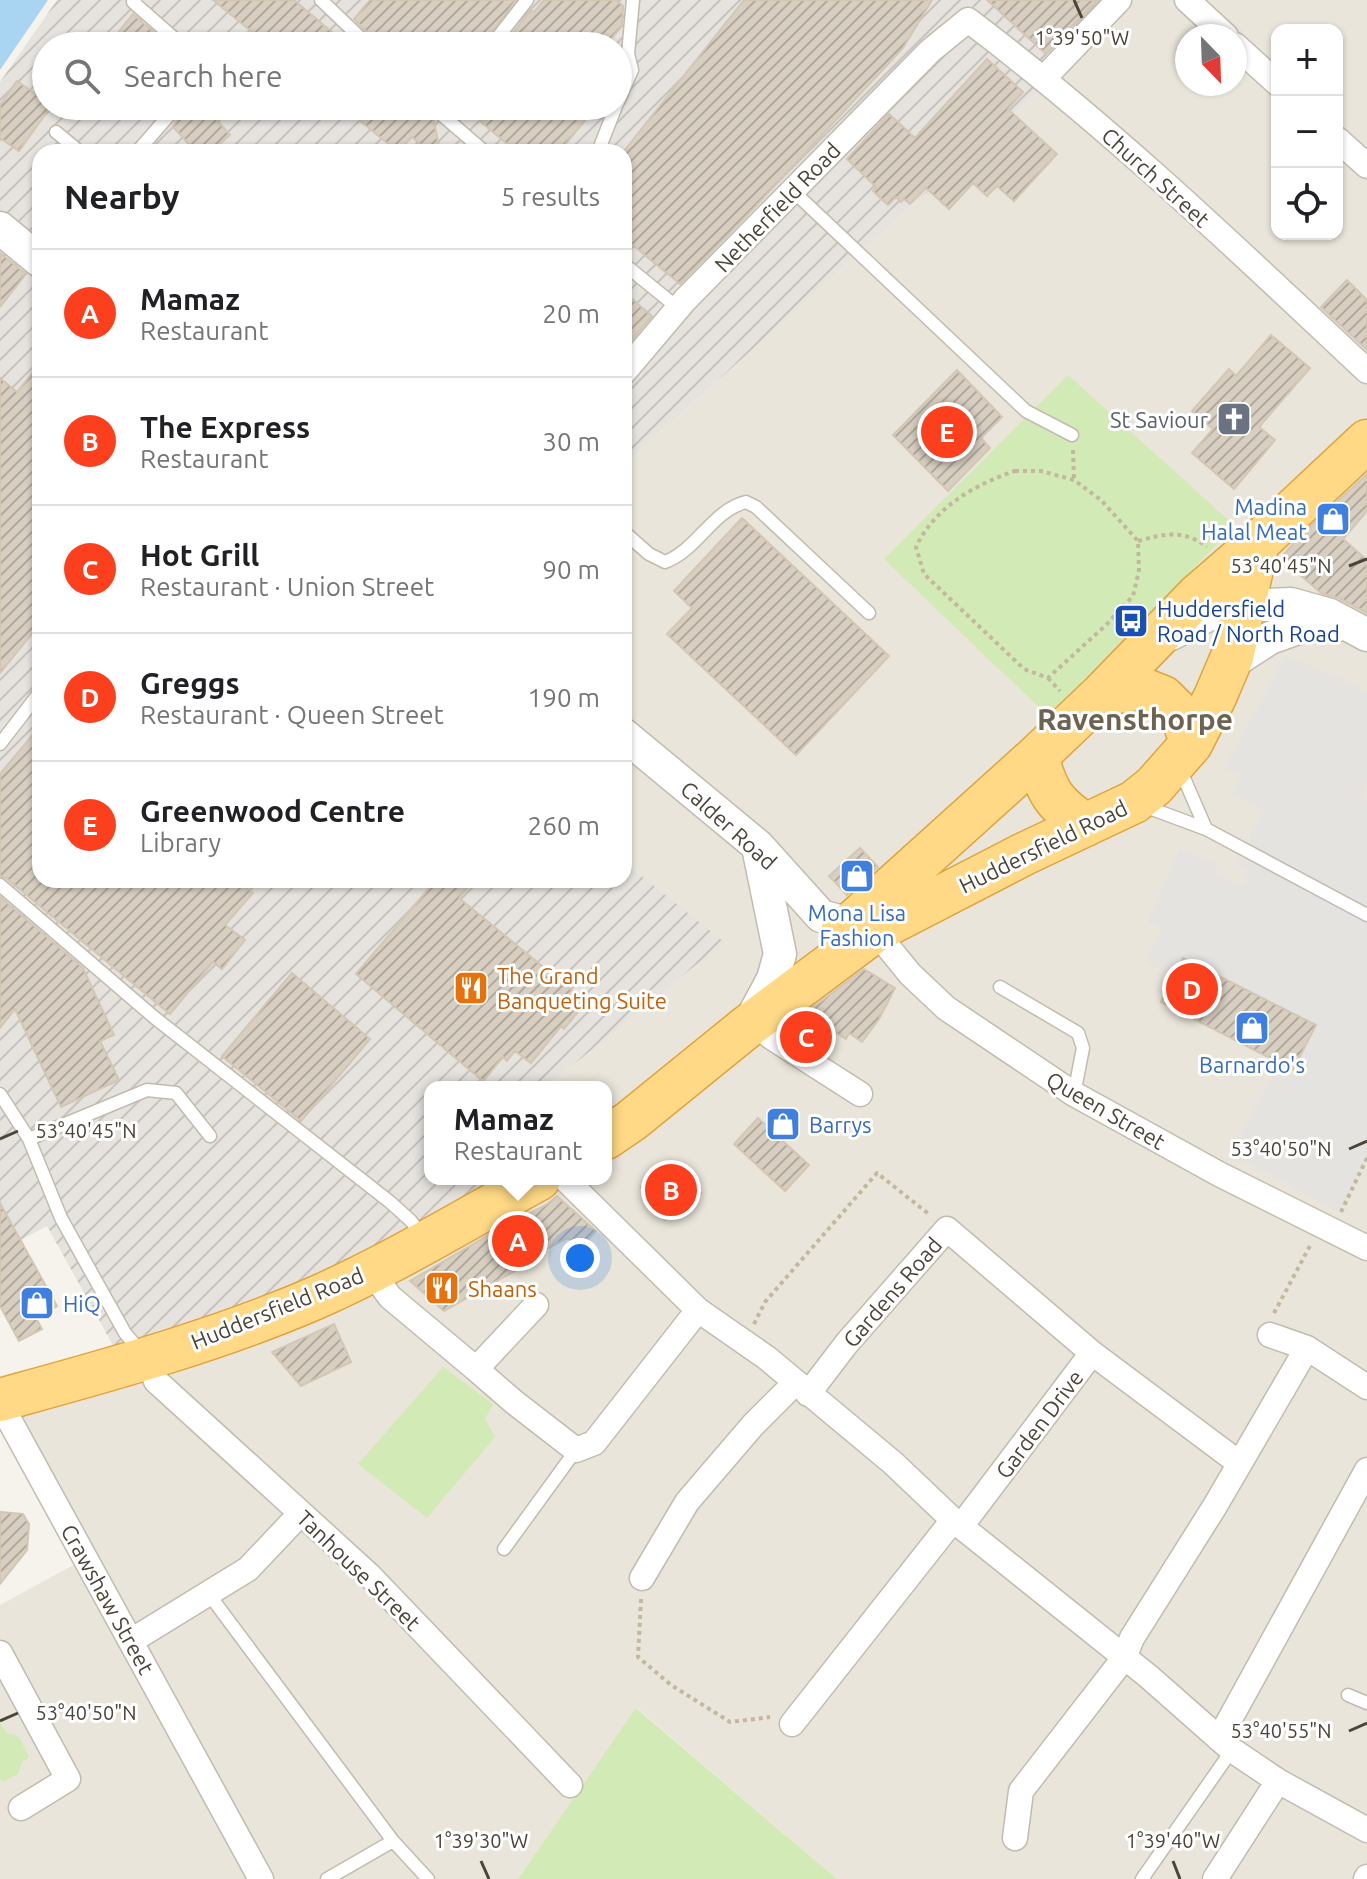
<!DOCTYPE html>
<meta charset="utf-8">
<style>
body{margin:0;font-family:Ubuntu,sans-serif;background:#f6f6f6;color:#202124}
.controls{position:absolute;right:24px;top:24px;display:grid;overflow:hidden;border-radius:16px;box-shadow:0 2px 6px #0004}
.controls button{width:72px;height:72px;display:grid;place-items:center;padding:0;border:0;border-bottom:2px solid #e0e0e0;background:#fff;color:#202124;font:40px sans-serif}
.compass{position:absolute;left:1175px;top:24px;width:72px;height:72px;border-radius:50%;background:#fff;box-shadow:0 2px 6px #0004;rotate:157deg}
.you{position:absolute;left:580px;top:1258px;width:28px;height:28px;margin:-20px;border:6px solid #fff;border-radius:50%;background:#1a73e8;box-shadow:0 0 0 12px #1a73e833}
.badge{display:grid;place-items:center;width:52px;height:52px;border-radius:50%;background:#fc3f1d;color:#fff;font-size:26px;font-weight:700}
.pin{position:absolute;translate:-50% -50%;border:4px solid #fff;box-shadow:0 2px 8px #0006}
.popup{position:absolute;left:424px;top:1081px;width:188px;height:104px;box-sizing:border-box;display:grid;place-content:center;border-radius:16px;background:#fff;filter:drop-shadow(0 2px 6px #0005);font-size:26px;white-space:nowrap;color:#757577}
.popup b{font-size:30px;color:#202124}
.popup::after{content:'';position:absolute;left:50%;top:100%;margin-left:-16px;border:16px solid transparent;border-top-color:#fff}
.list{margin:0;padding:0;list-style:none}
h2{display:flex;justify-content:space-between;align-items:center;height:104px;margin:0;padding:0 32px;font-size:34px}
h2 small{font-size:26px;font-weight:400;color:#757577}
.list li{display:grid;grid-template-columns:52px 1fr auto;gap:24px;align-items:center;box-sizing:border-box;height:128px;padding:0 32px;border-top:2px solid #e0e0e0}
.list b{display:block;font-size:30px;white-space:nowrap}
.list p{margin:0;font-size:26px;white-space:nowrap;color:#757577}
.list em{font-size:26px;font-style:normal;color:#757577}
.icon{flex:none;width:44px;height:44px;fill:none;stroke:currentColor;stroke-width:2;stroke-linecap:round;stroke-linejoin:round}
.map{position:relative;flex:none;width:1367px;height:1879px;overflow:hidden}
.search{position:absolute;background:#fff;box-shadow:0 2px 6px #0004;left:32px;top:32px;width:600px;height:88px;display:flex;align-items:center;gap:20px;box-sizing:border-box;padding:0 28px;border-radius:44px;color:#757577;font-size:30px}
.panel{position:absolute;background:#fff;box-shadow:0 2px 6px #0004;left:32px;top:144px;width:600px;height:744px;border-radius:24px}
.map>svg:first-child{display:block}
.residential{fill:#eae5da;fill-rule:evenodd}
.industrial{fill:url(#industrial-furrows);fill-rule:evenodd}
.green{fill:#d2eab5}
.parking{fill:#e5e3e0}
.water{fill:#a9d4f2}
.building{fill:url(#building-hatch);stroke:#d3c7b4;stroke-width:2}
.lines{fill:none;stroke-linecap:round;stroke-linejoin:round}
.service-casing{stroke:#c2bbae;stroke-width:15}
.minor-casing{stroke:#c2bbae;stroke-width:27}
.tertiary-casing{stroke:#c2bbae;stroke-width:35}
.trunk-casing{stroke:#e0a43c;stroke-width:45}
.path{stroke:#c4b79f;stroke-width:4;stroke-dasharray:4 4;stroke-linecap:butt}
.service{stroke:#fff;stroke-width:12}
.minor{stroke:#fff;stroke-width:24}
.tertiary{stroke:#fff;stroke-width:32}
.trunk{stroke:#ffd985;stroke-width:42}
.ticks{fill:none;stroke:#4b4439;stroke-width:3}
.labels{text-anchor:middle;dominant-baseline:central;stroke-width:6;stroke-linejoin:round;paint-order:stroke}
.street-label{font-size:22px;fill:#4b4439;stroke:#fff}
.worship-label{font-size:22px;fill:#5b616d;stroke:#fff;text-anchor:end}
.shop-label{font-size:22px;fill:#366cbe;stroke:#fff}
.transit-label{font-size:22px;fill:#164399;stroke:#fff;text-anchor:start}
.food-label{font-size:22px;fill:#c56008;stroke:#fff;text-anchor:start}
.district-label{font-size:30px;font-weight:bold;fill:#6e6250;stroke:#fff}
.ticks-label{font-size:20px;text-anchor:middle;fill:#4b4439;stroke:#fff;stroke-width:6;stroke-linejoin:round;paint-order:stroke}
</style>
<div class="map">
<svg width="1367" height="1879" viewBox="0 0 1367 1879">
<defs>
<pattern id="industrial-furrows" width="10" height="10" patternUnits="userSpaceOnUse" patternTransform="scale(2)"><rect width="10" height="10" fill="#e6e2dd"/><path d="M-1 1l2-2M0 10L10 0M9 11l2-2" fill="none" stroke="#c7c3be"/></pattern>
<pattern id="building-hatch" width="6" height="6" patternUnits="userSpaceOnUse" patternTransform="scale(2)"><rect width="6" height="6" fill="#d8cfc1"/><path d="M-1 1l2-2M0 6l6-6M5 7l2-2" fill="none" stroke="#b1aa9e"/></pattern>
</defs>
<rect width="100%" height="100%" fill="#f6f3ec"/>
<path class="residential" d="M1132,0H1367V1879H837L637,1708L518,1879H0V1605L90,1556L8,1407L544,1179H606V1087H546L723,942L624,862V465L1095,41ZM1277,30H1337V234H1277ZM1187,36H1235V84H1187Z"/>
<path class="industrial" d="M57,0H1132L1095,41L624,465V152H40V880H624V862L724,942L546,1087H430V1179H527L371,1263L120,1358L47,1226L0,1251V82ZM46,46H618V106H46Z"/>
<path class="green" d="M1068,375L1235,526L1048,716L884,559Z
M443,1367L493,1404L485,1419L495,1437L427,1518L358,1464Z
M636,1708L837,1879H518Z
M0,1722L6,1732L19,1737L29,1757L22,1762L18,1774L5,1781L0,1780Z"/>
<path class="parking" d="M1286,655L1367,691V782L1359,797L1367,801V1158L1340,1213L1229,1153L1264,1092L1277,1061L1294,1069L1316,1025L1184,958L1174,977L1145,961L1162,929L1147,922L1180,848L1217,865L1214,872L1242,886L1250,871L1236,863L1264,809L1231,794L1240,777L1224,768Z"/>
<path class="water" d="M0,0H48L0,70Z"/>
<path class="building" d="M213,0H294L339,38L343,33L356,46H269Z
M370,0H516L482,46H378L375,40L354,19Z
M544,0H616L623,6L622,26L605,46H502L531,10L534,12Z
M744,0H932L903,48L753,209L680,284L624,238V151Z
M987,0H1097L1046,54Z
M133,14L169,46H107Z
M987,59L1023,92L1008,109L1057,154L1014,201L997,186L987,196L973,183L949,209L926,188L910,204L904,199L901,202L896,197L888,205L873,191L876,187L847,159L889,114L915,138Z
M17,81L46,101V106H51L19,151L0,138V105Z
M186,106H205L230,135L211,152H196L173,127Z
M342,106H431L440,152H429L412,137L398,152Z
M462,106H597L559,152H517Z
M0,253L26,274L0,307Z
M1347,280L1367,300V350L1321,307Z
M624,292L652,316L624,349Z
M1271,335L1310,368L1259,427L1275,440L1234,489L1192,453L1213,429L1192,411L1229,369L1236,376Z
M40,363V624L0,673V378L17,392Z
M957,370L1002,417L981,438L990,448L948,491L893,435Z
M1367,474V511L1343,539L1367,560V613L1339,598L1321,593L1281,558L1298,538Z
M742,518L889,656L796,755L667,634L692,608L674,591Z
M40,726V880H236L253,893L225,925L245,940L222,969L213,962L170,1014L6,878L0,876V774Z
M860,848L878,867L847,895L829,876Z
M436,880H474L459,898L586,1002L564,1029L561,1026L531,1063L515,1051L507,1061L503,1057L483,1081L356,974Z
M0,897L83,968L114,1035L100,1041L119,1080L61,1107L15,1009L0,1028Z
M1183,958L1316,1025L1293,1070L1161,1002Z
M864,969L895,988L879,1019L862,1042L849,1033L846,1039L833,1031L820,1051L785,1028Z
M292,973L370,1039L301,1121L222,1056Z
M758,1118L809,1165L785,1191L734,1144Z
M677,1161L701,1193L665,1220L641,1187Z
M557,1196L596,1231L579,1250L568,1238L518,1263L520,1268L444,1311L410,1281L506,1225L546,1205Z
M0,1203L57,1306L36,1318L42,1329L19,1341L0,1306Z
M334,1324L351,1362L301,1386L272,1352Z
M0,1512L23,1514L29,1524L27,1550L0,1584Z"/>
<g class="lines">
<g class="service-casing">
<path id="service" d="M135,0L133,2L183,46
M321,0L369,46
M491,46L527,0
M618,102L632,70L628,54L633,0
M445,106L442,115L485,152
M56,132L80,152
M137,152L177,106
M598,152L616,106
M793,191L1026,411L1072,435
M624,264L678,308
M624,532L649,554L665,562C697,550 713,510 746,502L756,507L869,613
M0,744L40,692
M1180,769L1206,829
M1144,806L1206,829L1367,915
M0,885L155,1018L390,1202L411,1221L422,1236
M1000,987L1078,1033L1083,1048L1074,1094
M0,1094L29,1139L61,1218L125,1333L142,1353
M29,1139L147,1090L176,1093L210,1136
M504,1549L576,1450
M208,1593L393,1841L428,1879
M1348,1695L1367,1703
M327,1879L393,1841
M1142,1879L1232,1750"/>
</g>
<g class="minor-casing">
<path id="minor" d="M1187,0L1226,36
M1235,45L1277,83
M1044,78L1119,0
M1337,139L1367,166
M624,372L685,300L930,51L968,20C1110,127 1238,250 1367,371
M875,931L910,974L946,1008L1074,1094L1219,1174L1367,1248
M755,1021L771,1037L860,1094
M565,1179L698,1310L767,1358L893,1463L953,1520L1148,1676L1232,1750L1278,1781L1367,1830
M371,1271L390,1297L476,1369
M536,1305L476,1369L514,1402L576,1450L594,1443L698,1310
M1270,1335L1307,1348L1367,1387
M147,1358L156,1381L370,1576L570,1785
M808,1394L847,1343L947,1229L1092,1353
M0,1403L261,1879
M962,1525L1092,1353L1239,1463
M642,1578L687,1502L753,1425L796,1382
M131,1641L248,1569L301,1513
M0,1653L68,1779L21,1808
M792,1724L953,1520
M1219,1739L1367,1470
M1015,1838L1021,1791L1124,1658L1132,1638L1215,1506L1307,1348
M1215,1879L1278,1781
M1366,1879L1367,1877"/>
</g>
<g class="tertiary-casing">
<path id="tertiary" d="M0,228L40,261
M1171,634L1208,615L1232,606L1291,604L1330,615L1367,635
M1228,665L1270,638L1309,624L1338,625
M624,735L758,846L821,916L868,929
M751,1020L773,979L780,954L758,847"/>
</g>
<g class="trunk-casing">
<path id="trunk" d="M1101,695L1140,688L1163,697L1183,717L1191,744
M1037,756C1047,793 1054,804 1086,825
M842,932L1037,756L1101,695L1198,595L1258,543L1367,441
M606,1138L631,1121L748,1026L875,931L1024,854L1134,802L1154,786L1191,744L1215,697L1232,657L1258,543
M0,1400C105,1371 213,1342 313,1299C391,1265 464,1220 539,1179"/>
</g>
<path class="path" d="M1073,450L1074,480
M1015,471H1041L1074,480L1101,500L1138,541L1139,570L1133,596L1106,625L1048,678L1024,669L924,574L916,547C935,507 974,485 1015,471Z
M1138,541C1164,534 1184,529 1207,547
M1048,678L1060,691
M1341,1212L1367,1158
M1274,1313L1311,1244
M754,1324L765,1302L877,1173L930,1215
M641,1599L638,1657L671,1685L730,1722L770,1717"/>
<use href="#service" class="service"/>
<use href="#minor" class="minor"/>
<use href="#tertiary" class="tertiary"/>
<use href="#trunk" class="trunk"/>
</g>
<path class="ticks" d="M1074,0L1082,18M1349,566L1367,559M0,1139L18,1131M1349,1149L1367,1141M0,1721L18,1713M1349,1731L1367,1723M481,1861L489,1879M1173,1861L1180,1879"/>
<defs>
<g id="church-square" transform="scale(1.8)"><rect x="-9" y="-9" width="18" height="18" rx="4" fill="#6b7280" stroke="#fff"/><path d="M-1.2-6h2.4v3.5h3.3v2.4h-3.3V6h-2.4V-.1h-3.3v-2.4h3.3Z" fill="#fff"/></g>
<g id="shop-square" transform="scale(1.8)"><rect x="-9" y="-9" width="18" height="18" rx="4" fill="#3f7fe0" stroke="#fff"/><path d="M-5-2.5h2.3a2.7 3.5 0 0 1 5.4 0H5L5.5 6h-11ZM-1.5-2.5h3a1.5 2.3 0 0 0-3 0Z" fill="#fff"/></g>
<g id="bus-square" transform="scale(1.8)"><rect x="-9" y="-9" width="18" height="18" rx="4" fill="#1a4fb4" stroke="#fff"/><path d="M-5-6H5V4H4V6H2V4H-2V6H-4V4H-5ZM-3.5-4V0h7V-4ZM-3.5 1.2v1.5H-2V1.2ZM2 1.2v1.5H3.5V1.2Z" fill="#fff"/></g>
<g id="restaurant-square" transform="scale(1.8)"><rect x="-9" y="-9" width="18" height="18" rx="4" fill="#e8710a" stroke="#fff"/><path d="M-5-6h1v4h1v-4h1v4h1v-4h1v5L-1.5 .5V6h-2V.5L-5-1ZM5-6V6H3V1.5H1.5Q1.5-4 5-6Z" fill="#fff"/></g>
</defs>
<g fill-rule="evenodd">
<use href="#church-square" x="1234" y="419"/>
<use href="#shop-square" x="1333" y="519"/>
<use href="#bus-square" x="1131" y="621"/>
<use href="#shop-square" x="857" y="876"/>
<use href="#restaurant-square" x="471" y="988"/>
<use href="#shop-square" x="1252" y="1028"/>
<use href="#shop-square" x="783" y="1124"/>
<use href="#restaurant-square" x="442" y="1288"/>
<use href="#shop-square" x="37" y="1303"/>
</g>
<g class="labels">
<g class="street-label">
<text transform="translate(1156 177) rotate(42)">Church Street</text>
<text transform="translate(777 207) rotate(-46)">Netherfield Road</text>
<text transform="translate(729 825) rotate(42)">Calder Road</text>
<text transform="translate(1043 846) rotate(-26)">Huddersfield Road</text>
<text transform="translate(1106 1110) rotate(30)">Queen Street</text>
<text transform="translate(892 1292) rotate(-49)">Gardens Road</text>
<text transform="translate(277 1308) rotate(-22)">Huddersfield Road</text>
<text transform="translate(1039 1424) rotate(-53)">Garden Drive</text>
<text transform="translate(359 1570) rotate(44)">Tanhouse Street</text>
<text transform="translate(108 1599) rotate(61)">Crawshaw Street</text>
</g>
<g class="worship-label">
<text x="1208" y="419">St Saviour</text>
</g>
<g class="shop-label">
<text x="1307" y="506" text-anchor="end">Madina<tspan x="1307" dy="25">Halal Meat</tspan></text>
<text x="857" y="912">Mona Lisa<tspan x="857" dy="25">Fashion</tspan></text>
<text x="1252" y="1064">Barnardo's</text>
<text x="809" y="1124" text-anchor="start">Barrys</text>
<text x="63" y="1303" text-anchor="start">HiQ</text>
</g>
<g class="transit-label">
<text x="1157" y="608">Huddersfield<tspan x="1157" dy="25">Road / North Road</tspan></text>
</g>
<g class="food-label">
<text x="497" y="975">The Grand<tspan x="497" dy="25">Banqueting Suite</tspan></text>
<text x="468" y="1288">Shaans</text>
</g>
<g class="district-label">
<text x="1135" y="719">Ravensthorpe</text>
</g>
</g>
<g class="ticks-label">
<text x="1082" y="45">1°39'50"W</text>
<text x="1281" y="573">53°40'45"N</text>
<text x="86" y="1138">53°40'45"N</text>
<text x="1281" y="1156">53°40'50"N</text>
<text x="86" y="1720">53°40'50"N</text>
<text x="1281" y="1738">53°40'55"N</text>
<text x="481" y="1848">1°39'30"W</text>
<text x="1173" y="1848">1°39'40"W</text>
</g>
</svg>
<div class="controls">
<button>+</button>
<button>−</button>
<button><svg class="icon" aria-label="locate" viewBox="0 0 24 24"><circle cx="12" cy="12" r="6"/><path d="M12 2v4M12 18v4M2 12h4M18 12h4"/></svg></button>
</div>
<svg class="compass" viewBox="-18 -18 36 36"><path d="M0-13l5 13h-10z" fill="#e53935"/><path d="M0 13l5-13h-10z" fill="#757577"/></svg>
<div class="you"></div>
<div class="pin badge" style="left:518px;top:1241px">A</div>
<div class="popup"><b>Mamaz</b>Restaurant</div>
<div class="pin badge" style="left:671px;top:1190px">B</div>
<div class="pin badge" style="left:806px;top:1037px">C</div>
<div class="pin badge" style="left:1192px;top:989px">D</div>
<div class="pin badge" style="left:947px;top:432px">E</div>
<div class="search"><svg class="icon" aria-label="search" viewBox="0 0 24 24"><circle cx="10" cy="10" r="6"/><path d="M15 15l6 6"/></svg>Search here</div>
<section class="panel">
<h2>Nearby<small>5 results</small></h2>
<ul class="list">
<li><span class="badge">A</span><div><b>Mamaz</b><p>Restaurant</p></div><em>20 m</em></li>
<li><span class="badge">B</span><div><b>The Express</b><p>Restaurant</p></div><em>30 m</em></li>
<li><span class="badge">C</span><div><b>Hot Grill</b><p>Restaurant · Union Street</p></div><em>90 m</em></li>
<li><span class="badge">D</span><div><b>Greggs</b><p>Restaurant · Queen Street</p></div><em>190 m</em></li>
<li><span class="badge">E</span><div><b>Greenwood Centre</b><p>Library</p></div><em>260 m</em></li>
</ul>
</section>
</div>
